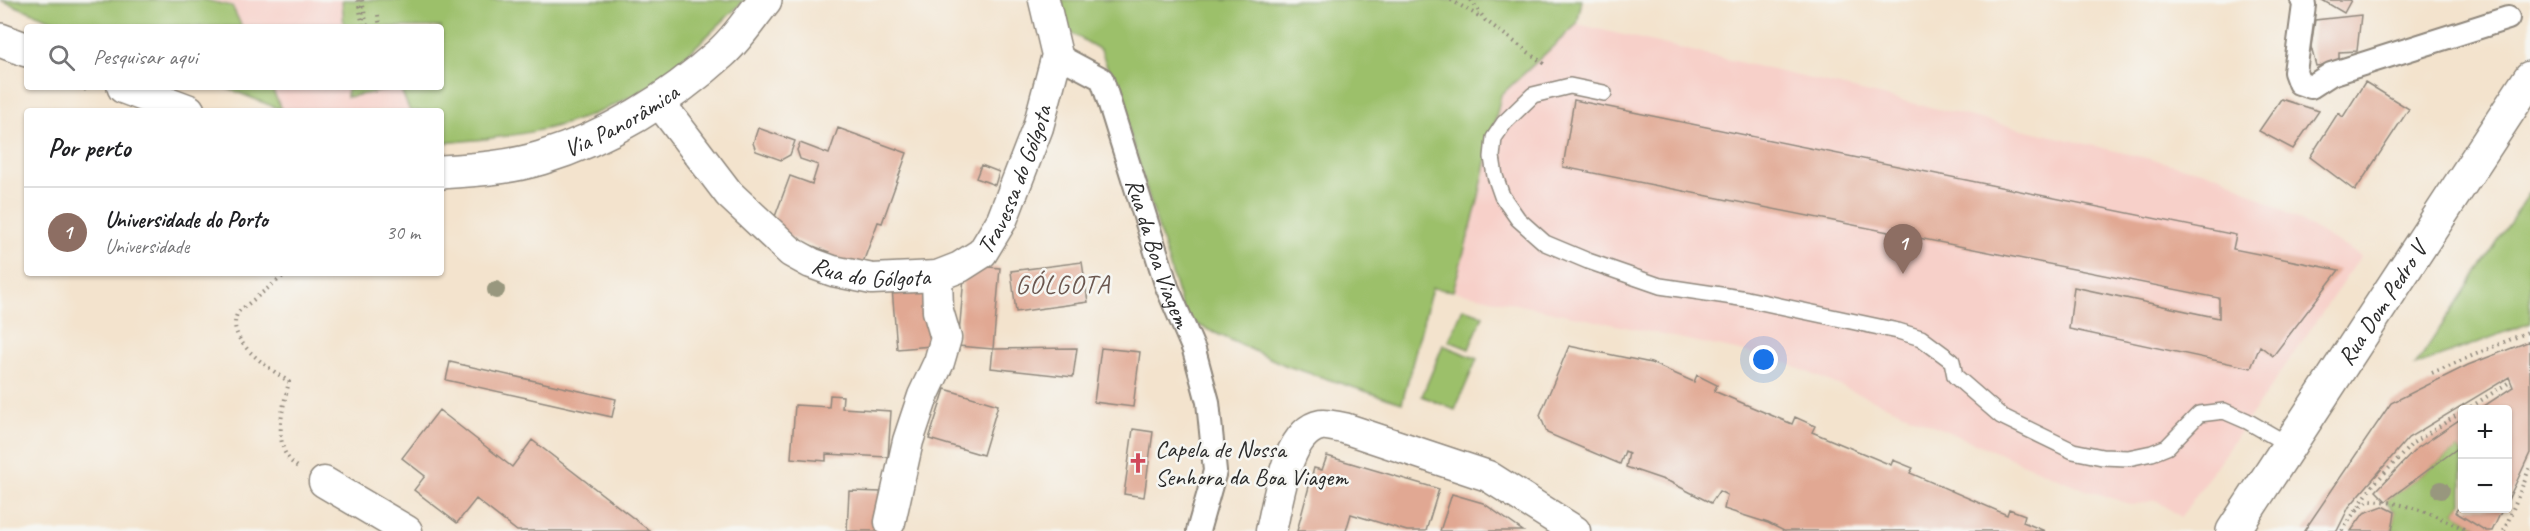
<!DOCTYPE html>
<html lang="pt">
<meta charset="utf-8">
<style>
body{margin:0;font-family:Caveat,sans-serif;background:#f2f2f2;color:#202124}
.controls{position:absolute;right:18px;bottom:18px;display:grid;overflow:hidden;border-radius:6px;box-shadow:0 2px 4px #0004}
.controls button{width:54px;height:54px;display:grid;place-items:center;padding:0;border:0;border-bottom:2px solid #e0e0e0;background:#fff;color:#202124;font:30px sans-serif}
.you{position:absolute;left:1764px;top:360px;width:21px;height:21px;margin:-15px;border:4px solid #fff;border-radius:50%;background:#1a73e8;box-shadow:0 0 0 9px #1a73e833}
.badge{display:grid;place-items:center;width:39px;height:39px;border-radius:50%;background:#db2777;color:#fff;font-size:20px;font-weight:700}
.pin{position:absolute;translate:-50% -50px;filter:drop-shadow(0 2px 3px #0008)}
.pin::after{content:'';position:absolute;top:32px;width:21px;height:18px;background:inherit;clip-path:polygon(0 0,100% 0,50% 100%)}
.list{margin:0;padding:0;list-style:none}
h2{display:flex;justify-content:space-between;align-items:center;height:78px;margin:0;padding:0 24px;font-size:26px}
h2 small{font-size:20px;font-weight:400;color:#757577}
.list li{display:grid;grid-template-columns:39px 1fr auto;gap:18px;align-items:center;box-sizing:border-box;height:90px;padding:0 24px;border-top:2px solid #e0e0e0}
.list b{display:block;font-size:22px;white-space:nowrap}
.list p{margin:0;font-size:20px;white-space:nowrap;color:#757577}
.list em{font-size:20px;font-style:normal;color:#757577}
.icon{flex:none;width:33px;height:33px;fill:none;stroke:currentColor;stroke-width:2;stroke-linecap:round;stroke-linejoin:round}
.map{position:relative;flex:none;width:2530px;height:531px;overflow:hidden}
.search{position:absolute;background:#fff;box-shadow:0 2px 4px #0004;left:24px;top:24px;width:420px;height:66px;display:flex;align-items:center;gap:15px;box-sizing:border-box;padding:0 21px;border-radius:6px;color:#757577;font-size:22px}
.panel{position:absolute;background:#fff;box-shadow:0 2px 4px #0004;left:24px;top:108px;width:420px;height:168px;border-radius:6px}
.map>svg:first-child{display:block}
.built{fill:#f7d0c9}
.green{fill:#9cc06a;stroke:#64764a;stroke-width:1.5}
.building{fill:#e1a893}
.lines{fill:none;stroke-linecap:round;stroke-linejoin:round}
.service-casing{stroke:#8f877c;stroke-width:18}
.pedestrian-casing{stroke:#8f877c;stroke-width:26}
.minor-casing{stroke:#8f877c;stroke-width:33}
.tertiary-casing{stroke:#8f877c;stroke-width:36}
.secondary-casing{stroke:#8f877c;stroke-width:36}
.path{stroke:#8f877c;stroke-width:4;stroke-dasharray:1.5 4.5;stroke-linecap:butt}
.service{stroke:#fff;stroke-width:15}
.pedestrian{stroke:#fff;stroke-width:22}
.minor{stroke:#fff;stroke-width:30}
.tertiary{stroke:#fff;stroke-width:33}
.secondary{stroke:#fff;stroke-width:33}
.tree{fill:#98977e}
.labels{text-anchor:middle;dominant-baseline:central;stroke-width:5;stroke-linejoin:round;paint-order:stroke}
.street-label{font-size:24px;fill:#2b2b2b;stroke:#f6f6f2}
.poi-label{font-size:24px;fill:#2b2b2b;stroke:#f6f6f2;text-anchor:start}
.neighbourhood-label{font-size:26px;letter-spacing:1.5px;fill:#6b574f;stroke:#f6f6f2}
</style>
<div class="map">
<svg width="2530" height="531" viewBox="0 0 2530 531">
<rect width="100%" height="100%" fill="#f6f6f2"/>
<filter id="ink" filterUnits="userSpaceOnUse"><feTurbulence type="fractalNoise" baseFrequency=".0167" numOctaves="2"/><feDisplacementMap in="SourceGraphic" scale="12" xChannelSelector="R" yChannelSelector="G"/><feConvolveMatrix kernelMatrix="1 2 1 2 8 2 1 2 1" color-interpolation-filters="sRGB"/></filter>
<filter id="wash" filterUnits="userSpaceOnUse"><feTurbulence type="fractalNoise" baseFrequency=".008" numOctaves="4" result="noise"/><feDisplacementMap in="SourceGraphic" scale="24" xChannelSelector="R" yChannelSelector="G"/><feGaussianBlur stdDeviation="1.35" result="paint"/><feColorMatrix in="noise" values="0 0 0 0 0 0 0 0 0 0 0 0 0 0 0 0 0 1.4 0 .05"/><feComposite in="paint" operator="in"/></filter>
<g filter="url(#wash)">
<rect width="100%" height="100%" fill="#f3e3cd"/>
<path class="built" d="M0,0H368L373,27H70Z
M1577,24L2222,176L2361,256L2181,517L2156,500L2133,505L2086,490L1774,358L1453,291L1477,205L1501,95Z
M224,87H385L387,91L400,88L410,111H286Z"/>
<path class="green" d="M0,0H204L232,6L242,27H70Z
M342,0H745C714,29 684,60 650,86C642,92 631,96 622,101C565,131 504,138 441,143V111H410L400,88L347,97V87H441V27H344Z
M1058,0H1582L1577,24L1501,95L1477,205L1453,291L1432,288L1402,403L1287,366L1198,325L1184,314L1125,117L1101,50L1066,30Z
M224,87H271L282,110Z
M2530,192V323L2415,366Z
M1463,308L1483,316L1469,349L1449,341Z
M1443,345L1477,359L1455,410L1422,396Z
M2458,448L2462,453V503L2455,512L2486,531H2392L2395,512L2386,501Z"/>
<g id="blocks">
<path class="building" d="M2322,0H2351L2344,13Z
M2361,15L2357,51L2339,52V63L2316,66L2311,47L2315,20Z
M2365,82L2409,109L2355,191L2310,157L2338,113L2343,117Z
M2281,99L2319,111L2293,149L2259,131Z
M1574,100L2236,235L2233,249L2339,270L2273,356L2260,346L2251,368L2069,329L2074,287L2219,318V298L1563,167Z
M758,128L795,141L790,155L781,160L756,151L753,143Z
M838,128L907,153L882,223L878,222L861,268L827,256L829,252L770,230L790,176L812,184L818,165L800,159L797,150L800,143L829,154Z
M981,165L999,172L995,185L976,178Z
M1082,262L1088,302L1016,312L1011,271Z
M965,265L1000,268L993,349L958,346Z
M925,286L931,346L897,349L892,288Z
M2530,341V453L2508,500V410H2478L2513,387L2509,377L2408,438L2349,507L2337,531H2304L2391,403L2468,365Z
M1569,346L1651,363L1694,382L1697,375L1717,385L1714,391L1792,424L1795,417L1815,426L1812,432L1891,465L1893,460L1913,468L1910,473L2007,515L2009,509L2025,515L2023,522L2045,531H1784L1768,523L1724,509L1727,495L1719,491L1711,503L1670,482L1626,467L1629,453L1625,451L1620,464L1547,433L1540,415Z
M1077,348L1073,377L991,368L993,349Z
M1101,348L1140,352L1133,407L1094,402Z
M450,362L616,399L612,417L446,380Z
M945,389L998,405L983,455L929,439Z
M830,395L843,396L842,408L891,411L888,457L826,454V461L791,458L795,405L829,407Z
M439,410L512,467L532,440L650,531H517L476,499L457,523L414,490L425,476L402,458Z
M2462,418V453L2458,448L2386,501L2376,491L2416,449Z
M1133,429L1153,432L1144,497L1124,494Z
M1327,456L1439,489L1426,531H1407L1351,514L1346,531H1297L1314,468L1322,470Z
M849,491L882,492L880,531H847Z
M1452,494L1483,503L1523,531H1440Z
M2462,503V508H2503L2492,531H2486L2455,512Z
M2383,506L2395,512L2392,531H2351L2364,513Z"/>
</g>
</g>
<g filter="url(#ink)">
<use href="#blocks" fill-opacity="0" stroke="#8f877c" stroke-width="1.5"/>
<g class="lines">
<g class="service-casing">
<path id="service" d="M1604,93L1570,86L1533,95L1504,123L1494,138L1492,157L1495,176L1502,196L1518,219L1545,243L1588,261L1660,286L1747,299L1898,331L1921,338L1952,361L1955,376L2001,416L2073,451L2102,457L2128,458L2152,453L2167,447L2199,414L2224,411L2247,421L2289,445"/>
</g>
<g class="pedestrian-casing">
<g id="pedestrian">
<path d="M2302,0L2304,5L2295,72L2299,83L2311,87L2331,74L2508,18"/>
<path id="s1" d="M1057,55L1102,79L1167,287L1194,350L1208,402L1215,471L1198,531"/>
</g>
</g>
<g class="minor-casing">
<g id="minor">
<path id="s2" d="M659,102L729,194L791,252L811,263L833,271L872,279L937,276L960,267L982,253L1002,220L1038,127L1057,55L1044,0"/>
<path d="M324,482L407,531"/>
<path d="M890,522L908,441L923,396L939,362L946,338L938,311L937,276"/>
<path d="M1271,531C1278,503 1286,431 1321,425C1327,424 1337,427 1344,428L1488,476L1575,531"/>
</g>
</g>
<g class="tertiary-casing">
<g id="tertiary">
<path d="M0,40L27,50"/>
<path d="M124,87L188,111"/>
<path id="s3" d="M441,172C474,170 508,168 541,158C607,138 670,99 721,53C738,38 751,17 765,0"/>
</g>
</g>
<g class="secondary-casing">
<g id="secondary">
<path id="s4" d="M2233,531L2530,78"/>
</g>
</g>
<path class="path" d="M358,0L363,27
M362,0L367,27
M1451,0L1482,18
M1471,0L1485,20L1547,66
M378,15L380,27
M79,87L89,91
M374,87L375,93
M378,87L379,92
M391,87L392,90
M287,273L238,312C223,341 269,367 289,382C283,407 270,450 298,467
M2432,373L2530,331
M2466,410L2508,383
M2357,510L2369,500C2405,502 2436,515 2468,531
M2342,531L2373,485L2413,443L2462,412
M2504,531L2530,467"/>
<use href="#service" class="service"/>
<use href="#pedestrian" class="pedestrian"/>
<use href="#minor" class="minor"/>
<use href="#tertiary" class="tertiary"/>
<use href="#secondary" class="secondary"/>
</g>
<g class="tree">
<circle cx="496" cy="290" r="9"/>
<circle cx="2441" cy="490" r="9"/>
</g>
</g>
<defs>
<g id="church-bare" transform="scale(1.62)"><path d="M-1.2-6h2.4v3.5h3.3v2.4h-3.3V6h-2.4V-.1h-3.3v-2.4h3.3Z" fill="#d1495b" stroke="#f6f6f2" stroke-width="2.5" paint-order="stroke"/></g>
</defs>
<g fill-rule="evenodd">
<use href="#church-bare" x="1138" y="463"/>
</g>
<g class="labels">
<g class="street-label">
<text stroke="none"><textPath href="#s3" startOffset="190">Via Panorâmica</textPath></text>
<text stroke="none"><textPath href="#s2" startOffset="483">Travessa do Gólgota</textPath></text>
<text stroke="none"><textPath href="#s1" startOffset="234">Rua da Boa Viagem</textPath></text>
<text stroke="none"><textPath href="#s2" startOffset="285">Rua do Gólgota</textPath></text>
<text stroke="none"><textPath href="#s4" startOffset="272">Rua Dom Pedro V</textPath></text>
</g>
<g class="poi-label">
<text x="1155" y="449">Capela de Nossa<tspan x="1155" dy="28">Senhora da Boa Viagem</tspan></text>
</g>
<g class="neighbourhood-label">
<text x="1063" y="284">GÓLGOTA</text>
</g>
</g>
</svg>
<div class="controls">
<button>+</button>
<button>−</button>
</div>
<div class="you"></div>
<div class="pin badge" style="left:1903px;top:274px;background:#8d6e63">1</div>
<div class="search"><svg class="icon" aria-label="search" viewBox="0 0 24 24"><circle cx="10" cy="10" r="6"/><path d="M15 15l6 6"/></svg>Pesquisar aqui</div>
<section class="panel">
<h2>Por perto<small></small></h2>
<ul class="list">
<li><span class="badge" style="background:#8d6e63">1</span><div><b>Universidade do Porto</b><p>Universidade</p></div><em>30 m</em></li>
</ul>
</section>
</div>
